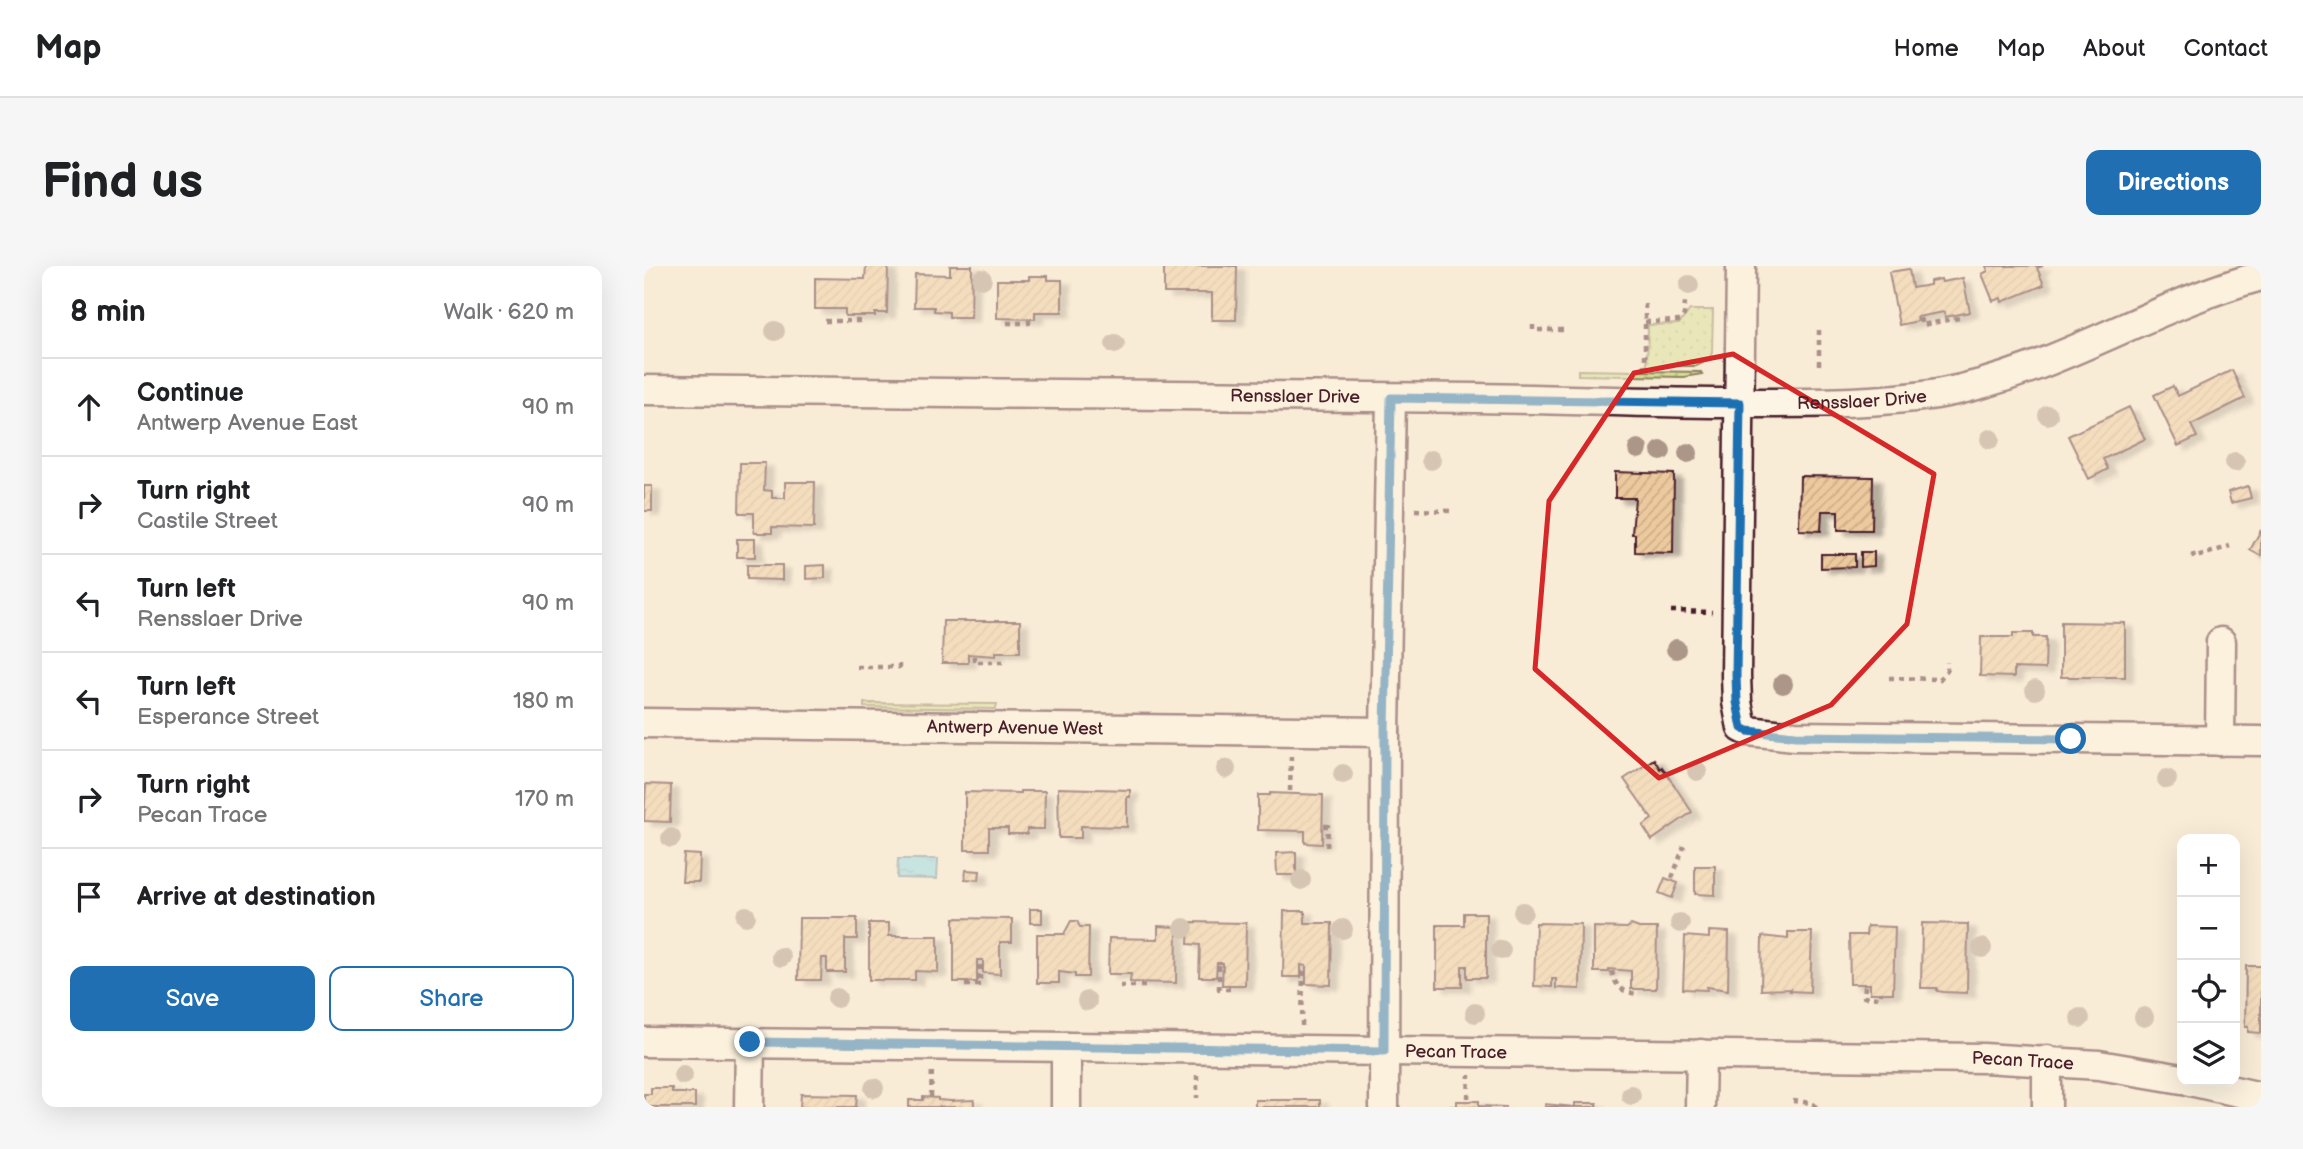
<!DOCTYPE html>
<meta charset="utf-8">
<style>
body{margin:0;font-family:"Balsamiq Sans",sans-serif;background:#f6f6f6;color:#202124}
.controls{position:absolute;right:21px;bottom:21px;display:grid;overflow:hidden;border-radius:14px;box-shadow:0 7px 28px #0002}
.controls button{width:63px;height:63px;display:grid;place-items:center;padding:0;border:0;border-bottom:2px solid #e0e0e0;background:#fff;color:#202124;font:35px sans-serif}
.stop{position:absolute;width:21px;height:21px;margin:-16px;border:5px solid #1f6fb2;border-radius:50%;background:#fff}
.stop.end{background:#1f6fb2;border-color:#fff;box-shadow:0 2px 7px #0008}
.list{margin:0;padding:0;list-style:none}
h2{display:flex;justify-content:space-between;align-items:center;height:91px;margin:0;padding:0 28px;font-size:30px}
h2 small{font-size:23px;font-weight:400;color:#757577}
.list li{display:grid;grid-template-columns:46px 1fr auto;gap:21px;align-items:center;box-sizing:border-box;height:98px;padding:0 28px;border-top:2px solid #e0e0e0}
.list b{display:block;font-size:26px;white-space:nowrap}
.list p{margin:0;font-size:23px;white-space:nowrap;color:#757577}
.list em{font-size:23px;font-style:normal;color:#757577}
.actions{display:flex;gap:14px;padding:21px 28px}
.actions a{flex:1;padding:16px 0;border:2px solid #1f6fb2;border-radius:14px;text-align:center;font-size:24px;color:#1f6fb2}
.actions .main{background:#1f6fb2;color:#fff}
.icon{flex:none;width:38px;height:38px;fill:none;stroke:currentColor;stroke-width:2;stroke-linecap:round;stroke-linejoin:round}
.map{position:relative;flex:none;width:1617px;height:841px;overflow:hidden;border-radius:14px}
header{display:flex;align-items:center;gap:42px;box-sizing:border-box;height:98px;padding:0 35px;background:#fff;border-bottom:2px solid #e0e0e0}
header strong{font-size:33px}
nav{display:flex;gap:38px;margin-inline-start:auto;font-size:24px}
.intro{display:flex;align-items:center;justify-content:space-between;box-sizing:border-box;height:168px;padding:0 42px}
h1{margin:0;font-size:49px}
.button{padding:18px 32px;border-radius:14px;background:#1f6fb2;color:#fff;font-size:24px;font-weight:700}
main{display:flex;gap:42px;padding:0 42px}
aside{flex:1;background:#fff;border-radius:14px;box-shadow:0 7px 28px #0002}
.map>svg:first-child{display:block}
.grass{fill:url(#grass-dots);stroke:#8f8060;stroke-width:2}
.water{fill:url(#water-ripples);stroke:#728f9f;stroke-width:2}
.building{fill:url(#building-hatch);stroke:#4a1f2b;stroke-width:2;filter:url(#shadow)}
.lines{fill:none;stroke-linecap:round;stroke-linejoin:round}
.street-casing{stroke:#4a1f2b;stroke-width:33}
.path{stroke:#4a1f2b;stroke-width:4.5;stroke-dasharray:5 5;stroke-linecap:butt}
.street{stroke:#fcf5e5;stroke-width:28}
.tree{fill:#ab9687}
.route{stroke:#1f6fb2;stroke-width:9}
.marked{fill:none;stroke:#d62828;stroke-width:5;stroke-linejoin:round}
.labels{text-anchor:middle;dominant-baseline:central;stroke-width:6;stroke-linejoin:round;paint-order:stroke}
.street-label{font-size:18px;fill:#4a1f2b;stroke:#fcf5e5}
</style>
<header>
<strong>Map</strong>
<nav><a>Home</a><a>Map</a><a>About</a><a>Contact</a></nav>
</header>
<div class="intro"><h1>Find us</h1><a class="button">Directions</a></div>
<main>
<aside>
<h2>8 min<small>Walk · 620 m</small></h2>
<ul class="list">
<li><svg class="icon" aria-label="ahead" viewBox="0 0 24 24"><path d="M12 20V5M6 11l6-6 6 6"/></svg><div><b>Continue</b><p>Antwerp Avenue East</p></div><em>90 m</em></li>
<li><svg class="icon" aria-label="right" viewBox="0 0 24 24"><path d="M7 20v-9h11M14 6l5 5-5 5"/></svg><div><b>Turn right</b><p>Castile Street</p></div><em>90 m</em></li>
<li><svg class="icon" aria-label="left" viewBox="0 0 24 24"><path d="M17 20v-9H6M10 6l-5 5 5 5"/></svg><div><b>Turn left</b><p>Rensslaer Drive</p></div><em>90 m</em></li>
<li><svg class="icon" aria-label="left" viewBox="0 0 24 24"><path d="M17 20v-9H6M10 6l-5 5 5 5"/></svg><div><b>Turn left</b><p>Esperance Street</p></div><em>180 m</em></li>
<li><svg class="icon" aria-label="right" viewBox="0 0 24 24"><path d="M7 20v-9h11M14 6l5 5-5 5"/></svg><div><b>Turn right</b><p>Pecan Trace</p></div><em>170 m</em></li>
<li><svg class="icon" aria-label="arrive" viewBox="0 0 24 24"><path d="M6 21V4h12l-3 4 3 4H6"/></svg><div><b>Arrive at destination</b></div></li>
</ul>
<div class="actions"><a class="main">Save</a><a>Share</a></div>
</aside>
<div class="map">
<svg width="1617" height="841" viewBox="0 0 1617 841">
<defs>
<pattern id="grass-dots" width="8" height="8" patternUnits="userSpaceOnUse" patternTransform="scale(1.75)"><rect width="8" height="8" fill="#d4e194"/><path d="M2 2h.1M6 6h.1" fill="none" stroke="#b8c180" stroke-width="1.8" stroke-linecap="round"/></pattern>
<pattern id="water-ripples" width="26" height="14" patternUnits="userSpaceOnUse" patternTransform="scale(1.75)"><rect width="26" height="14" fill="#8ddaec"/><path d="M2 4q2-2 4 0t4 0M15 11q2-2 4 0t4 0" fill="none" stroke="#7bbbcb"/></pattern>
<pattern id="building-hatch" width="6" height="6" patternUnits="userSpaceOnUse" patternTransform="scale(1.75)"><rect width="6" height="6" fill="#edca9e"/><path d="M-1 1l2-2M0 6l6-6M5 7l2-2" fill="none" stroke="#cdad88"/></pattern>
<filter id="shadow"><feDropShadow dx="8" dy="4.5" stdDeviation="2" flood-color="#0004"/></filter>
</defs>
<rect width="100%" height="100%" fill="#f9ecd7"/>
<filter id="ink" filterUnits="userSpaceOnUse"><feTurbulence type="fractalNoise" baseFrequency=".0143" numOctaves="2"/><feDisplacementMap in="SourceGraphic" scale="14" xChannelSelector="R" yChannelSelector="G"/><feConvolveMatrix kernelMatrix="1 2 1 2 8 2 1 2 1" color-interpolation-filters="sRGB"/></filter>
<g filter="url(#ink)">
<path class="grass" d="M1046,44H1069L1068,87L1065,94L1052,100H1003L1004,59L1035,58Z
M934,104L1057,106L1058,108L1040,111L934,109Z
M220,437L353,438L352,443L220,441Z"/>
<path class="water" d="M254,593H294L293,613L253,612Z"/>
<path class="building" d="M222,0H244L243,47H231V50H201V43H171V12L221,13Z
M306,0H328L327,51H305V46L290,45V41H270L271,8L306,9Z
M520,0H593L592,54H568V27H520Z
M1342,0H1399L1393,2L1400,19L1358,36L1357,32L1349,35L1338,8L1344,5Z
M1265,3L1268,22L1286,19V15L1297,13L1298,16L1319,12L1326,46L1301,51L1300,46L1273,51L1274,55L1255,59L1245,6Z
M385,10H404V14H418V46H391V53L353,52V14H385Z
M1588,104L1601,132L1547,159L1553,171L1534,180L1510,129L1529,120L1534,130Z
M1485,141L1501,173L1459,193L1464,203L1445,213L1424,170Z
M96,197H121L120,224L128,225V232H141V216H171L170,262L128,261V267H110V247H95Z
M971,206L1030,208L1029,287L991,286V268H988L991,232H971Z
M1156,210L1229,211L1228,264H1194V245H1178L1177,265L1155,264Z
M0,220H8V245H0Z
M1604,220L1607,232L1587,237L1584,226Z
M1617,264V290L1606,284Z
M93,273H111V291H93Z
M1217,286H1230V300L1217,301Z
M1177,288H1211V301L1177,302Z
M103,299H138V314L103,313Z
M181,299V312L162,313V300Z
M299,355H376V386H352V390L324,388V397H298Z
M1417,356L1481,357V411H1417Z
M1369,367H1389V371H1402L1401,403L1370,402V411L1336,410L1337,371H1369Z
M1010,493L1016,503L1018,501L1048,546L1008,574L999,560L1008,553L980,513Z
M2,518L27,519L26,556L0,555Z
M414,522L486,524V531H483V561L437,560V572H415Z
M376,525H401L400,563H383V568H364V562H345V584H321V526L376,527Z
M626,527L679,529L678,578L661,577V565L614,564V529H626Z
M652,586V609H633L632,587Z
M40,588L56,589L55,616H38Z
M1051,600H1071V629L1051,628Z
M322,604L336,605L335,614L321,613Z
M1021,612L1034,617L1028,632L1015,627Z
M386,643H398V657H386Z
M640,645H661V657H688L687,719L662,718V700L657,699V711H639Z
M820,647H842V712H823V700H818V721H793V659H820Z
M155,652H213V673H201V706H183V692H178L177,714H154Z
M310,652L368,653V676H356V708L339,707V694H333V716H310Z
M427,655H433L436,661H445L444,711H431V708L415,706V717H393V668H420Z
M545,656L602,657L601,719H578L579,697H573L572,711H555L556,679L544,678Z
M225,657H245V670H294V706L271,705V714H225Z
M892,657L937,658L936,723L912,722V713H908V721L890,720Z
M1278,657L1324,658L1323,727L1300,726L1293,725V722H1277Z
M987,659L995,662H1013L1012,723H987V705L965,703V706H950V661L983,662Z
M514,660L533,661L532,717L486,716L487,708H464L465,672L514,673Z
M1223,660L1251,661L1249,727H1226V718H1206L1205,669H1222Z
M1065,665L1085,666L1084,724L1063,721V724L1039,723L1041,670L1065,672Z
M1144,666H1168L1166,726L1146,725L1147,723L1117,724L1118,670L1144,673Z
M1602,700H1617V767L1604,766V761H1601Z
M7,822H28V827H51V841H0V828H7Z
M157,828L213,829L212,841H156Z
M279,831L294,832V834L307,835L330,834V841H265V834H279Z
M611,834H676V841H611Z
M813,835H835V840L863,841H790L813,840Z
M931,837H953V841H901V838L931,841Z"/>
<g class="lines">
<g class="street-casing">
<g id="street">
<path d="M1097,0L1092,410L1093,436L1098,462L1104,465L1151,470L1617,475"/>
<path id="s1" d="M0,124C277,127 555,129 832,132C928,133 1024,138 1120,137C1178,137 1236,137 1293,128C1408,108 1505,40 1617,10"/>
<path id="s2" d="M0,457L741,466"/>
<path d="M1576,475L1577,376"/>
<path id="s3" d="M0,776L1339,792L1455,799L1538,813"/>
<path d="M1546,815L1617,831"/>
<path d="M105,841L106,776"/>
<path d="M422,841V781"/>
<path d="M740,841L741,466L747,132"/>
<path d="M1056,841L1057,788"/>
<path d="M1403,841V794"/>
</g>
</g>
<path class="path" d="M1001,38V103
M1276,52L1278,59L1315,52
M181,55H216V51
M1001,56L1036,55L1040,49L1041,36
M363,57H385V54
M889,59V64H922
M1175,64V104
M771,244L809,245
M1549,287L1550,292L1586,280
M1027,345L1068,346
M330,390V396H362
M213,401H255V395
M1245,412L1296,413L1303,404V396
M646,525L647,490
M680,560H684L683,586
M1028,612L1040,580
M575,699V723H589
M968,705C971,722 980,727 996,728
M321,719H336V695
M476,720H501L502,718
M1221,720L1220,731L1238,732
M658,760L659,702
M553,809V832
M287,831L288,802
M824,832L825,809
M1149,835L1168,837L1173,841"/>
<use href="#street" class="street"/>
</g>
<g class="tree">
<circle cx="338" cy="13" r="10"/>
<circle cx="1045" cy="19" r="10"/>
<circle cx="131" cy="65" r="10"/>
<circle cx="471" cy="78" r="10"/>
<circle cx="1404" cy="149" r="10"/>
<circle cx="1346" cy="173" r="10"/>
<circle cx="994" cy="183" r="10"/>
<circle cx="1017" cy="185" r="10"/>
<circle cx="1044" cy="187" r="10"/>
<circle cx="787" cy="194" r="10"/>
<circle cx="1591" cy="196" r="10"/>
<circle cx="1032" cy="383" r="10"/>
<circle cx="1139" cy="418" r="10"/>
<circle cx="1391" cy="424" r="10"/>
<circle cx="582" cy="503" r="10"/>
<circle cx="1053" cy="505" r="10"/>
<circle cx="699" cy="508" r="10"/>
<circle cx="1523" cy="513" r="10"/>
<circle cx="27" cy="572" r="10"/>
<circle cx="657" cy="614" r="10"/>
<circle cx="879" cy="646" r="10"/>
<circle cx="102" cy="650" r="10"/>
<circle cx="1036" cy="657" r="10"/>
<circle cx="540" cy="662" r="10"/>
<circle cx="699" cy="663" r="10"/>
<circle cx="1338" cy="682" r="10"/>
<circle cx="857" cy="684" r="10"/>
<circle cx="137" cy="691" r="10"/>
<circle cx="193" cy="732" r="10"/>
<circle cx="443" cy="735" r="10"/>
<circle cx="831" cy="747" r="10"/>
<circle cx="1500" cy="751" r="10"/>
<circle cx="1436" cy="752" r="10"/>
<circle cx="39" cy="809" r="10"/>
<circle cx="230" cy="822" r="10"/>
<circle cx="987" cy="829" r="10"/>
</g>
</g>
<g class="lines" filter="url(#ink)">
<path class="route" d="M106,776L740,785L741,466L747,132L1096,137L1092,410L1093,436L1098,462L1104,465L1152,470L1427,473"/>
</g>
<path d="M0 0H1617V841H0ZM1089,88L1290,208L1263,358L1187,439L1015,512L891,403L905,235L990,107Z" fill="#f9ecd7" fill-opacity=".55" fill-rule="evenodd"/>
<path class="marked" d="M1089,88L1290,208L1263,358L1187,439L1015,512L891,403L905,235L990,107Z"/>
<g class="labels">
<g class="street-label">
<text stroke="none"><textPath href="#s1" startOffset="651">Rensslaer Drive</textPath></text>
<text stroke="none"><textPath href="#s1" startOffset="1218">Rensslaer Drive</textPath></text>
<text stroke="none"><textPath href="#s2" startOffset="371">Antwerp Avenue West</textPath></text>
<text stroke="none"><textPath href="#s3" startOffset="812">Pecan Trace</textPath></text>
<text stroke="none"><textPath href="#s3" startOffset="1379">Pecan Trace</textPath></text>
</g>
</g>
</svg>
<div class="controls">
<button>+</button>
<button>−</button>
<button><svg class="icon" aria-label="locate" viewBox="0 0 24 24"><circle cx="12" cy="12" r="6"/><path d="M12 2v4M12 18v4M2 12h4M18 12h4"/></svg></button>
<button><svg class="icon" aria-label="layers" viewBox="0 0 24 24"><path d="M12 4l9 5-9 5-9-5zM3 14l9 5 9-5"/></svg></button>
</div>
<div class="stop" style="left:1427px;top:473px"></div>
<div class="stop end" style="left:106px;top:776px"></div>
</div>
</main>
